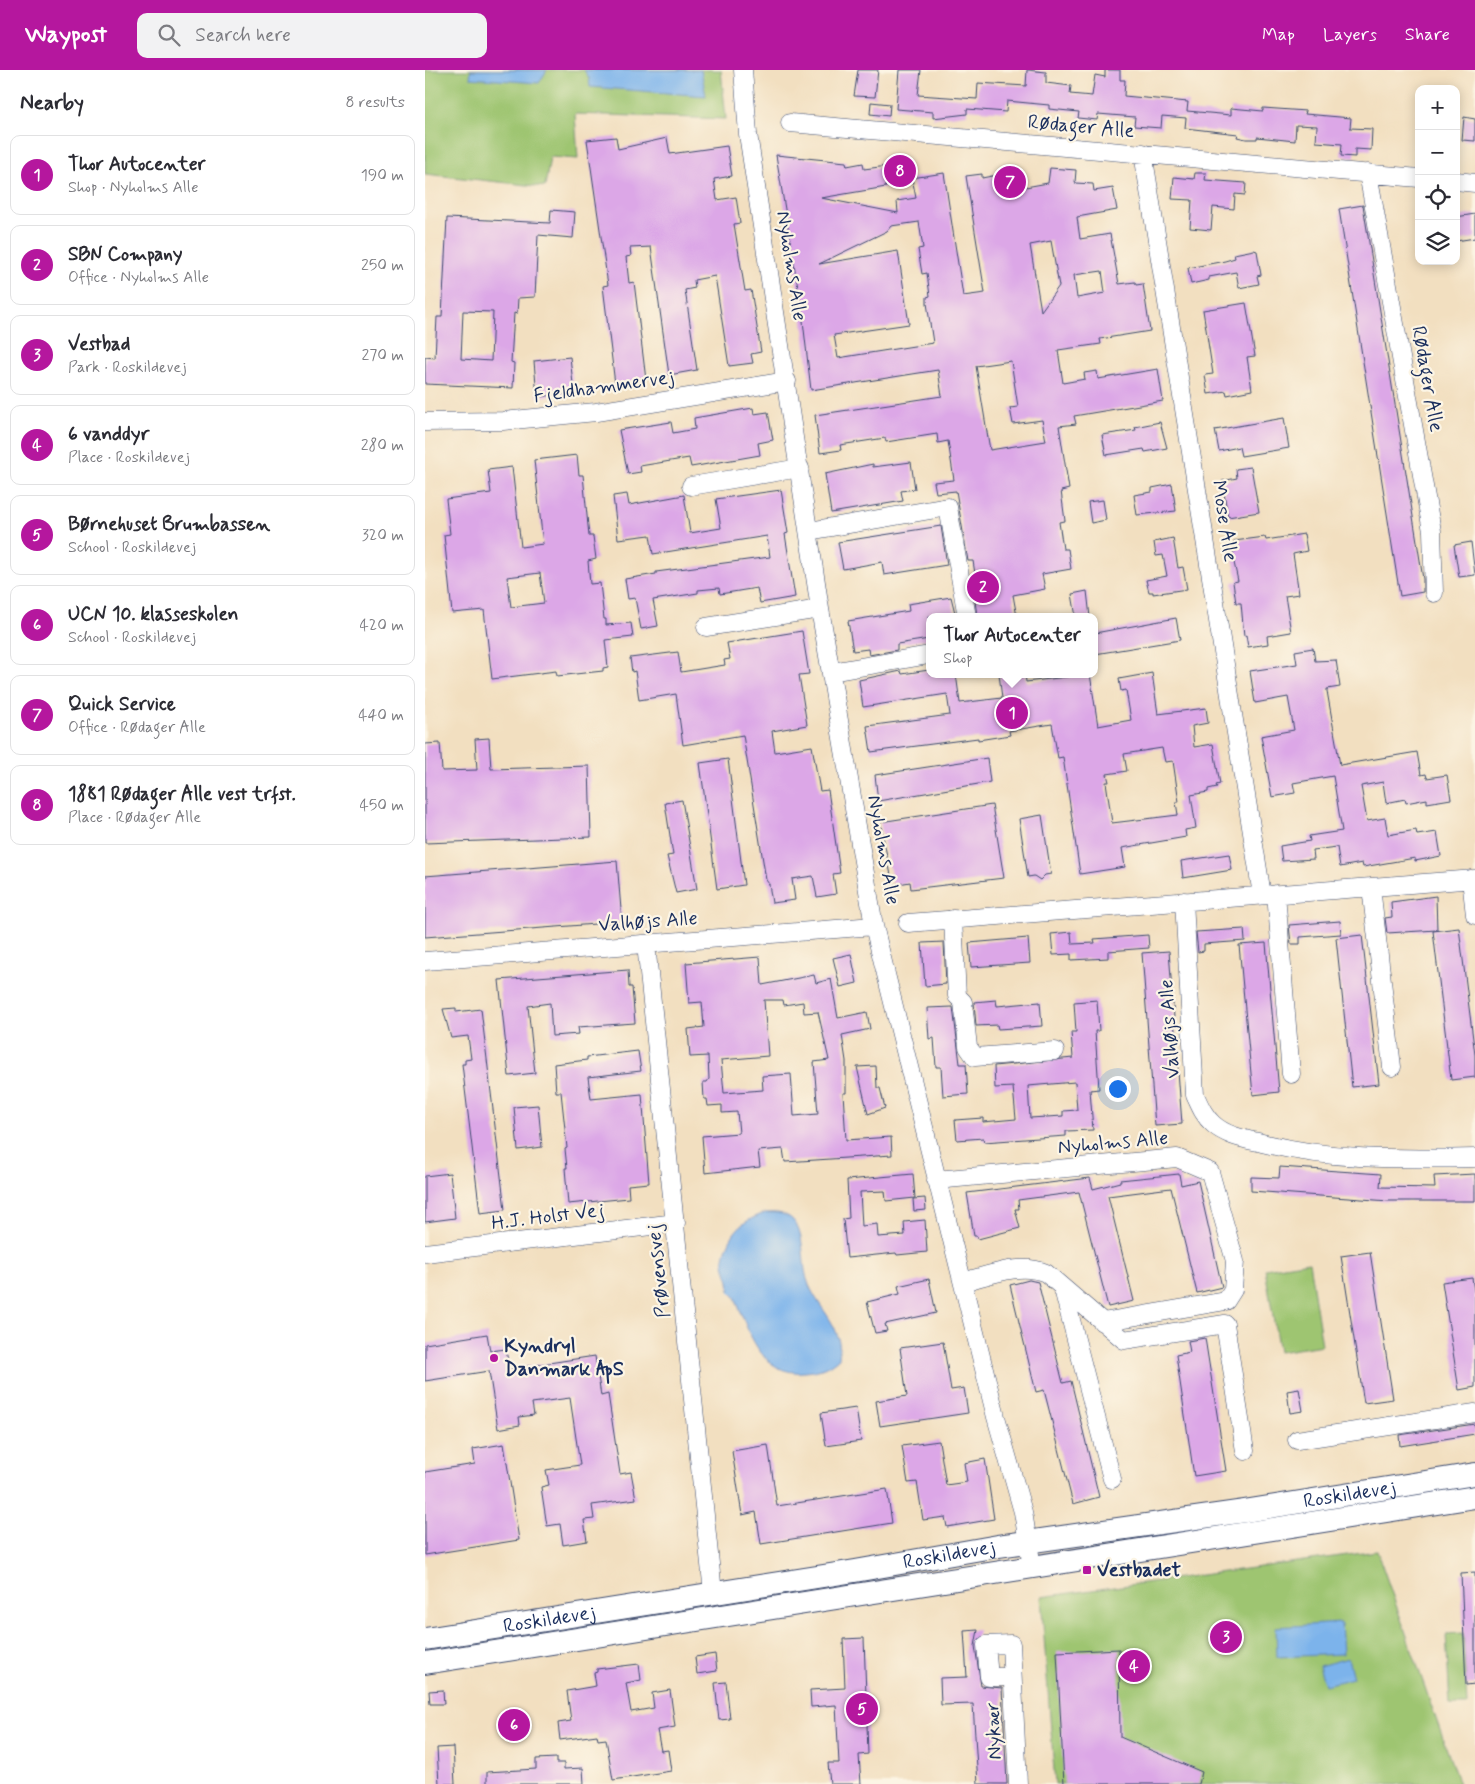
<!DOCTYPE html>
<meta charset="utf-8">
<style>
body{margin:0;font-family:Mynerve,sans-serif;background:#f2f2f3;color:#2b2b33}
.controls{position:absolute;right:15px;top:15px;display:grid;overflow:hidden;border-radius:10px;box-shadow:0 2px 12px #0003}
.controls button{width:45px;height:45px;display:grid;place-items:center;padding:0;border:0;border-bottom:1px solid #e1e1e2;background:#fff;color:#2b2b33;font:25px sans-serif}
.you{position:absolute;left:692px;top:1018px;width:18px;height:18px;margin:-12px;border:4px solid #fff;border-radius:50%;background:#1a73e8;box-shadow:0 0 0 8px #1a73e833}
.badge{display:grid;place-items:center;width:32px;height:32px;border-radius:50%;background:#b5179e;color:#fff;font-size:16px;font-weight:700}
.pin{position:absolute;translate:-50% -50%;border:2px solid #fff;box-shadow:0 1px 5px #0006}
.popup{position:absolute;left:501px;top:543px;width:172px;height:65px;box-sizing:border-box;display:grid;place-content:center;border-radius:10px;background:#fff;filter:drop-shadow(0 1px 4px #0005);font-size:16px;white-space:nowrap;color:#7c7c81}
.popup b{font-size:19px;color:#2b2b33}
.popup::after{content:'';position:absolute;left:50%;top:100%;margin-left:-10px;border:10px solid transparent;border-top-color:#fff}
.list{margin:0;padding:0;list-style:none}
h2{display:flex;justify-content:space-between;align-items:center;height:65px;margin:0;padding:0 20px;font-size:21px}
h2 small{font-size:16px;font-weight:400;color:#7c7c81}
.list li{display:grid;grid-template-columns:32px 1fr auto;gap:15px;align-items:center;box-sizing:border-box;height:80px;margin:0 10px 10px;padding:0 10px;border:1px solid #e1e1e2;border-radius:10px}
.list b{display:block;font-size:19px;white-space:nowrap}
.list p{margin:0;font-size:16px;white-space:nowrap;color:#7c7c81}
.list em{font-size:16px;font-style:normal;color:#7c7c81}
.icon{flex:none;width:28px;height:28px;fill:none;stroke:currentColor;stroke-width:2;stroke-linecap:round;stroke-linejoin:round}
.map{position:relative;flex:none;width:1050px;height:1714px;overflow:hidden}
header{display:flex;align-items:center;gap:30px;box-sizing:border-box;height:70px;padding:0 25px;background:#b5179e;color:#fff}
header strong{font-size:24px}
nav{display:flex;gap:28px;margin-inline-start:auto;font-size:18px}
.search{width:350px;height:45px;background:#f2f2f3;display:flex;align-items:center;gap:12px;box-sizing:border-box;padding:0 18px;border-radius:10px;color:#7c7c81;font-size:19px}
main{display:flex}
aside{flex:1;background:#fff}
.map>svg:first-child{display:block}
.green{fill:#9ec571;stroke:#5c7a68}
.water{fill:#7bb3eb;stroke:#4b71a4}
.building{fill:#dca7e7;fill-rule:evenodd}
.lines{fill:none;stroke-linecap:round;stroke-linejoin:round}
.minor-casing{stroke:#3b496d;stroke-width:19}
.major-casing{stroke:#3b496d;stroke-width:24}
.minor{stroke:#fff;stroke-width:18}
.major{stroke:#fff;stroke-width:22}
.poi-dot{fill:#b5179e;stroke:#fcf5e5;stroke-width:2}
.labels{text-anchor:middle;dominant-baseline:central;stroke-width:4.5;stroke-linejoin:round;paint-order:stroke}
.street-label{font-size:20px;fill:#1b2f5e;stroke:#fcf5e5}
.poi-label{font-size:20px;font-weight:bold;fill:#1b2f5e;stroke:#fcf5e5;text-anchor:start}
</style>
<header>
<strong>Waypost</strong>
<div class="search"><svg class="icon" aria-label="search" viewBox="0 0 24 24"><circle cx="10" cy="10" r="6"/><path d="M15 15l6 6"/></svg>Search here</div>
<nav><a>Map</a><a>Layers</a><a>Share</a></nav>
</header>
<main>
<aside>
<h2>Nearby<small>8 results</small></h2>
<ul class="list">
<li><span class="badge">1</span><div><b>Thor Autocenter</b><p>Shop · Nyholms Alle</p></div><em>190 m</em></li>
<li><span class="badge">2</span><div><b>SBN Company</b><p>Office · Nyholms Alle</p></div><em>250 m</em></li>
<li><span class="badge">3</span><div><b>Vestbad</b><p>Park · Roskildevej</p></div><em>270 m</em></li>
<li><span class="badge">4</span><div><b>6 vanddyr</b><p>Place · Roskildevej</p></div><em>280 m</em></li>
<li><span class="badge">5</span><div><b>Børnehuset Brumbassen</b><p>School · Roskildevej</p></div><em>320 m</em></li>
<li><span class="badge">6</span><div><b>UCN 10. klasseskolen</b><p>School · Roskildevej</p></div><em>420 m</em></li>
<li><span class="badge">7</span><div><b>Quick Service</b><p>Office · Rødager Alle</p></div><em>440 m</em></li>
<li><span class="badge">8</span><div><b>1881 Rødager Alle vest trfst.</b><p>Place · Rødager Alle</p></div><em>450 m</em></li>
</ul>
</aside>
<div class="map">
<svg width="1050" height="1714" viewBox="0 0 1050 1714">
<rect width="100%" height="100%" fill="#fcf5e5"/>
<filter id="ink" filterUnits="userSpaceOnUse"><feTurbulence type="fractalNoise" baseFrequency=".02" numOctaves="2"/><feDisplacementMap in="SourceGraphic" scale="10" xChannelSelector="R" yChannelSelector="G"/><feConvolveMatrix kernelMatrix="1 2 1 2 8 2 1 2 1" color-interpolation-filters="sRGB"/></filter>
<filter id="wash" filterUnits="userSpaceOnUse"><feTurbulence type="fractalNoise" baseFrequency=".0096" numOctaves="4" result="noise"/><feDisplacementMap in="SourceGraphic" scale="20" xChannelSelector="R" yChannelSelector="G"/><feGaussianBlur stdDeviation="1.12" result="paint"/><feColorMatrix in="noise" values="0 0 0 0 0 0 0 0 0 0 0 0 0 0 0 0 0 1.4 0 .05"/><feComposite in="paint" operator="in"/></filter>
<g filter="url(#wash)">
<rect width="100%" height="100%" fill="#f2dfc0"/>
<path class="green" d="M0,0H296L301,49L150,44L153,89L125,87L120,117L0,104Z
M884,1192L897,1275L854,1282L840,1199Z
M952,1481L1034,1714H630L616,1527Z
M1038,1563L1042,1635H1025L1021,1564Z"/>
<path class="water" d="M46,0H122L114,13L45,8Z
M159,0H276L281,26L165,17L164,8Z
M340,1143C352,1142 364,1143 371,1154C381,1172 376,1196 384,1215C395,1241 419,1257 414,1288C403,1298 394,1301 380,1302C336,1307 323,1261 310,1227L304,1221C306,1211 302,1208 300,1198C297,1190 300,1183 303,1175C311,1156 321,1150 340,1143Z
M916,1553L918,1584L852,1587L851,1557Z
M923,1588L928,1608L900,1615L894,1596Z"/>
<g id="blocks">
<path class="building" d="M433,0H453L450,27L429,26Z
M474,0H496L493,25L552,29L553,13L601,16L602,0L621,2V13L646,16L645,24L667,26L670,5L680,7V0H695V10H700L699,26L763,32L762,41L806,45V38L838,41V38L881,41L880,44L926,48L925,58L947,59L946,80L930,79V87L916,86L917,74L891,72L892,56L871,55L870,71L832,67V69H821L812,67L813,64L760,58L761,48L737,46L736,58L709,56L710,47L673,44L672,50L653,48L654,42L624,39V35L582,31L581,42L542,39V44L508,48V42L471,39Z
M446,32L465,34L464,46L445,44Z
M1039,47L1050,49V71L1037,70Z
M191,67L193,79L242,68L245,84L302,76L307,106L289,109L292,130L311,127L315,153L309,154L320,221L326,220L336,282L326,284L328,293L304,296L290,206L269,210L270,218L260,220L272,300L244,305L226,177L205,178L206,186L201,187L204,213L209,212L221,310L190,314L178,216L183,215L162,70Z
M351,85L421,92L422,96L438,93L439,99L478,94L480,106L460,109L461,117L396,128L473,143L472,131L491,128L487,108L519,103L538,226L560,223L541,106L557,104V108L592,101L595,118L623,113L625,98L651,100L650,113L668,114L669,121L688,118L692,140L652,147L655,169L685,164L694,214L710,212L711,215L718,214L725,261L675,269L676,274L633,280L638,313L660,309L659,303L672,301L673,309L733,299L738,331L649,346L651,354L634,356L644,419L636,421L640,451L634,452L638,479H643L646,499L617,504L620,519L588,525L592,547H552L550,530L554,529L548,491H543L531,421L511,423L509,412L529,410L523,371L513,373L512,364L461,372L460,368L415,375L416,380L395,383L390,345L517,326L513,300L386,320L377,242ZM494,152L498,178L493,179L497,204L502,203L505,226L502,227V233L508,273L413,288L409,265L484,254L473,181L394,194L462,161L466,156ZM626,171L634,216L616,241L605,175ZM677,201L680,223L652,228L649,205ZM586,291L593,337L585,338L588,354L617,350L621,371L565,380L551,296Z
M770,103H781L780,110L821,113L820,125L810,124L809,139L788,137L786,160L765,158L767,130L747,129L749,107L769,109Z
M938,135L998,509V522L975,526L914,139Z
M126,140L150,142L148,168L113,165L110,227L93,228L92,244L89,243L86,292L89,293L88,318L0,314V287L10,288L12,247H17L22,148L125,153ZM38,241L68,242L66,291L36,289Z
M1050,144V168L1031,171V147Z
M829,180L832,181L836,205L832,206L834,214L814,218L811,202L784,207V210L766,214L763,198L800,191L810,188L809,184Z
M821,233L830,286L822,287L827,320L802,325L801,321L783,324L780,305L788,304L778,240Z
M145,287L149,323L112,327L109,291Z
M328,338L329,344L343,342L348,370L333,373L335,385L266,397L264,388L215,396L216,402L203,404L194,360L246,352L248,363L270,359L269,348Z
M859,348L864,378L816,386L814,377L794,381L790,360Z
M735,352L742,378L720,382L719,379L681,385L677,365L711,360L710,357Z
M152,385L154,405H158L164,466H168L171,489L163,491L165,514L175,513L179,549H181V555L206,553L208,567L180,570L183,597L178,598V601L132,606L131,601L67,609L59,540L27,543L19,465L25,464L21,429L66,423L63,400L87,397L96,477L118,474L109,390ZM115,503L119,533L86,537L82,507Z
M486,392L490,419L476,421L478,431L406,443L400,404L448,394V397Z
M826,397L834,442L803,447L797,411L812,408L811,399Z
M747,414L751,441L712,445L709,425L727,422V418Z
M356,420L363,463L360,464L370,527L335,533L332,518L295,524L294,518L273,520V523L228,530L233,556L216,559L210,528L203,529L200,509L231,504V502L345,487L342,466L228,484L225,465L193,469L188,426L202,424L204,435L259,425L265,463L296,458L291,429Z
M678,430L681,450L666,453L663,432Z
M516,456L522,495L459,505L457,492L418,499L413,472Z
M879,464L882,481L868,484L874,524L860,526L866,562L842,566L843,574L823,577L821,565L819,566L816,533H811L808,512L813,511L808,488V482L811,481L809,471L840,467L841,470Z
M748,468L753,498L758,497L762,519L728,524V522H724L721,510L742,506L738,485L731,486L729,472Z
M1046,472L1050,505L1034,507L1029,475Z
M662,521L665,547H651L647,524Z
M526,527L531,547H504V569L472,574V580L444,585L443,579L428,581L423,551L484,541L483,534Z
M751,548L755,570L670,584V563Z
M377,561L384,604L374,605L382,655L347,661L350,682L387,676L395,721L403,720L415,803L408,804L411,824L392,827L388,806L367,809L370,830L347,833L344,814L341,810L318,665L258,675L251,624L214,630L210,601L207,602L205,588L253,582L256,602L300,595L299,590L305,589L302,573Z
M888,578L890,591L911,590L915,617L902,619V621L915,695L992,682L996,705L1001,704L1002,708L1022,705L1026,729L1002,733V729L981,733L980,729L961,733L958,712L936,716L942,751L960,748L963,765L991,760L992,765L1012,762L1016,786L990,791V788L938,797L937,793L915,797L912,777L888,780L889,789L857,791L855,776L885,771L884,766L917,761L908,706L868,713L870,723L847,727L836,666L869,660L863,627L830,633L825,601L872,594L870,581Z
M504,600V604H531L535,633L577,628L574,604H600L601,612L665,604L673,656L706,650L701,620L696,621L694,609L727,603L733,644L781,638L783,653L767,656L769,677L788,674L795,714L791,715L792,717L783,719V722L766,725L771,758L760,760L761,767L697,778L700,797L655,804L638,687L633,688L627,654L584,661L585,665L553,670V668L446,682L442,656L525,645L522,624L438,637L434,610L476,601L477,604ZM737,678L740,692L748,691L754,732H751L753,745L687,753L681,712H684L682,704L702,701L699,684Z
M64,668L66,699L164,696L166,767L0,773V674L15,673L17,701L52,700L50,669Z
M562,688L565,712L453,731L450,705Z
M303,689L319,815L292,819L275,693Z
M257,730L272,819L251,823L242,786L248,785L240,733Z
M567,735L579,808L486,819L485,812L468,815L455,752Z
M617,745L626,804L620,805L615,810L609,806L603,807L594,749Z
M804,784L807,800L758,808L756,791Z
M192,791L197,852L0,867V806Z
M1011,826L1012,860L962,863L960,848L967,847L966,832Z
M915,851L916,864L875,867V874H866L864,855Z
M1034,858L1050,985V1007L1026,1010L1008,861Z
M819,859L820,871L779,874V881L773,882L771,862Z
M646,862L647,874L670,873L669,869L723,865L724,878L683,881V888L646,890V884L628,885L626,864Z
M937,865L954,1014L927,1017L911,868Z
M603,868L605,893L546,897L544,873Z
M519,872L521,914L500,916L497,873Z
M841,873L854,1022L828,1025L814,875Z
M744,881L757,1054L730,1056L717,883Z
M426,884L432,913L415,917L408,888Z
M335,887L337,915L389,905L391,913L406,909L413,948L442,942L445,959L417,965L421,991V1023H418L421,1070L466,1067L467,1085L360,1092L358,1079L333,1081L335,1097L280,1103L277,1066L314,1063L312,1042L297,1043V1035L283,1036L282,1029H279L278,1012H282L284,1009L283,986L265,987L263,959L279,957L277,932L264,933L261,893ZM339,930H358L359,935L378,932L379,943L393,942L404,990L389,992L393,1044L369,1046L366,1004L337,1006L338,1020L299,1023L296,990L343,986Z
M203,900L204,917H207L210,953L153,957L154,964L127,966L125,933L103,936L110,1003L84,1006L74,910Z
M571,930L572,936L615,932L617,956L573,959L572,955L551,956L549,932Z
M672,930L674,961H670L674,1019L665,1020L668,1060L641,1061V1066L559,1072L558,1068L532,1070L530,1050L558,1048V1052L591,1049L588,1017L570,1018L569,996L648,988L646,962H651L649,932ZM650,1012L652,1040L638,1041V1046L605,1048L603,1016Z
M528,937L535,994H541L543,1024L518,1026L516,997H511L509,968L504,969L502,938Z
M31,938V942L56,939L80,1140L55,1143L37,994H40V990L46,989L43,966L26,968L18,939Z
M213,981L216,1001L163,1007L166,1029L217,1024L224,1113L203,1115L204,1128L143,1134L140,1098H142L140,1079L142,1078L136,1022H131L129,994L162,990V987Z
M451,996L452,1018H455L460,1038L443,1044L432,997Z
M113,1035L117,1077L93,1080L89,1037Z
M855,1097L956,1104L955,1117L1010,1118L1009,1106L1050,1104V1131H964L826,1121V1107L854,1108Z
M25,1103L30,1148L0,1152V1106Z
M488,1104L490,1128L461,1131L460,1121L435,1122L437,1156L452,1154L453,1167L480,1165L479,1152L500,1150L502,1182L472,1185L471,1183L422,1188L418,1149L424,1148L422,1110Z
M754,1104L756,1115L773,1111L797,1217L772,1223L746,1118L683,1126L709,1231L683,1237L654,1122L593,1130L594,1139H590L595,1158L553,1169L552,1166H549L542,1123L665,1108L668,1119L695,1112V1110Z
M500,1128L501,1140L489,1141L488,1129Z
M945,1182L968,1329L939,1333L916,1186Z
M1047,1208L1050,1226V1317L1034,1320L1017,1212Z
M504,1209L511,1243L460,1254L462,1261L450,1263L442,1232L475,1224L473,1216Z
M604,1210L613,1212L638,1313L646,1311L674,1427L648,1434L619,1320L611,1322L585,1215Z
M62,1264L65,1281L81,1279L84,1299L170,1286L176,1326L183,1324L195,1404L206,1402L211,1429L167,1435L169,1449L159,1450L162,1471L138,1475L135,1454L122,1456L116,1417L124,1415L121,1400L155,1395L145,1328L107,1333L109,1345L94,1347L95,1355L73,1359L64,1301L0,1311V1274Z
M780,1268L801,1401L769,1406L751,1285L765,1282L763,1271Z
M518,1272L526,1320L539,1318L543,1343L455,1356L451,1331L482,1326L475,1278Z
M874,1319L878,1341L865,1343L862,1321Z
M431,1338L436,1371L401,1376L396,1343Z
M1050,1354V1364L975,1376L974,1365Z
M514,1371L521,1415L542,1412L539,1393L560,1389L569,1449L522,1457L520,1447L498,1450L492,1412L483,1413L477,1376Z
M79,1374L94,1470L0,1485V1402L50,1394L48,1379Z
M343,1375L352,1436L462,1419L467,1453L336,1474L331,1442L317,1445L307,1381Z
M1050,1502V1614L1041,1615L1036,1503Z
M553,1560L550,1576L556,1616L577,1618L582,1714H553L548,1634L516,1635L515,1608L542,1607L539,1561Z
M439,1568L443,1684L434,1685L436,1714H405L403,1693H414L411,1635L386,1637L385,1620L420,1618L418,1569Z
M694,1579L695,1667L777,1702L774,1714H639L632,1582Z
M290,1584L292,1601L272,1604L270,1587Z
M214,1594L216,1610L201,1613L206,1642L229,1638L227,1623L245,1620L250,1657L232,1660L236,1681L243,1680L246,1701L188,1710L181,1669L173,1670L172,1665L135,1670L133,1653L146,1651L142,1621L171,1616L169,1603L172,1602V1599Z
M301,1612L305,1649L294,1650L290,1613Z
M18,1620L19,1634H5L4,1621Z
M28,1677L30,1714H14L12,1678Z
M131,1688V1693H139V1699L158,1698L159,1714H62V1702L111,1699V1689Z"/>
</g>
</g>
<g filter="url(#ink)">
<use href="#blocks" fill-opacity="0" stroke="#3b496d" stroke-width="1"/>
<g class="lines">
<g class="minor-casing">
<path id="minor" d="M318,0L323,64L395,539L449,856L571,1347L598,1442L607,1497
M365,53L994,108
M718,83L837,825
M943,103L1007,461L1009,523
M1031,111L1050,113
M0,352L78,351L171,342L362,311
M266,416L375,398
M384,461L523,437L542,547
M281,557L395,539
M406,602L504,585
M1046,809L1050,845
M946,817L967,997
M851,824L866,1004
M759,831L770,1025C775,1036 779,1046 788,1054C801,1066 820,1069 837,1073C910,1091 976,1089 1050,1088
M528,849L532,926L538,932L543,977L550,987L630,981
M483,853L1050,809
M221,874L288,1523
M0,891L449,856
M511,1110L752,1088L785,1102L810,1191L808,1220L801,1231L677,1252
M0,1183L251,1153
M538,1212C565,1205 595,1192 621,1203L699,1270L800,1254L820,1381
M638,1219L687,1409
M872,1370L1050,1343
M587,1607H564L561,1575L586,1574L593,1714"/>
</g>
<g class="major-casing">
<g id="major">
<path id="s1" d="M0,1569L430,1501L573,1476L820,1441L1050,1404"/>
<path d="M0,1593L1050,1427"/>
</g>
</g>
<use href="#minor" class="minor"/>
<use href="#major" class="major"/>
</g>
</g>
<g class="poi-dot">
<circle cx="69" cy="1288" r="5"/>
<rect x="657" y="1495" width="10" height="10" rx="2.5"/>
</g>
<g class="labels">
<g class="street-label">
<text transform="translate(656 57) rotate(5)">Rødager Alle</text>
<text transform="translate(366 196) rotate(81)">Nyholms Alle</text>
<text transform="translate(1002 309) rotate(80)">Rødager Alle</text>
<text transform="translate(179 317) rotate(-8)">Fjeldhammervej</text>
<text transform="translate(799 451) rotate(81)">Mose Alle</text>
<text transform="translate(458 780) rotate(80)">Nyholms Alle</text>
<text transform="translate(223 852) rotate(-4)">Valhøjs Alle</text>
<text transform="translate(745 959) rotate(-94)">Valhøjs Alle</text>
<text transform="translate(688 1073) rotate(-5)">Nyholms Alle</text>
<text transform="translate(123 1147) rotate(-7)">H.J. Holst Vej</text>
<text transform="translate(234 1201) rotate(-96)">Prøvensvej</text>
<text stroke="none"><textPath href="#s1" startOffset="936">Roskildevej</textPath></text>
<text stroke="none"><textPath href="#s1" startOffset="531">Roskildevej</textPath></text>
<text stroke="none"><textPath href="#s1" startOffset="126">Roskildevej</textPath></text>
<text transform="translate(569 1661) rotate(-93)">Nykær</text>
</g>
<g class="poi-label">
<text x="79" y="1276">Kyndryl<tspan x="79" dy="23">Danmark ApS</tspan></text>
<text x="672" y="1500">Vestbadet</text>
</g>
</g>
</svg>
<div class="controls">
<button>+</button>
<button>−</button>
<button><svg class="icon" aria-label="locate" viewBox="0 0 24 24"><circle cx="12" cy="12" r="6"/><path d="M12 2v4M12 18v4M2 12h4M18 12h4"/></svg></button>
<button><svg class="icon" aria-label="layers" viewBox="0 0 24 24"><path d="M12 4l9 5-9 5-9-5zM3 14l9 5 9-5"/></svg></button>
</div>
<div class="you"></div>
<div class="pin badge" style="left:587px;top:643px">1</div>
<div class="popup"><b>Thor Autocenter</b>Shop</div>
<div class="pin badge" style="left:558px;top:517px">2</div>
<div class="pin badge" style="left:801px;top:1567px">3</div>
<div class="pin badge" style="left:709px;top:1596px">4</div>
<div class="pin badge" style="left:437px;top:1639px">5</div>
<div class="pin badge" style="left:89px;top:1655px">6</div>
<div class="pin badge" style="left:585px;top:112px">7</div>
<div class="pin badge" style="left:475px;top:101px">8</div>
</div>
</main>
